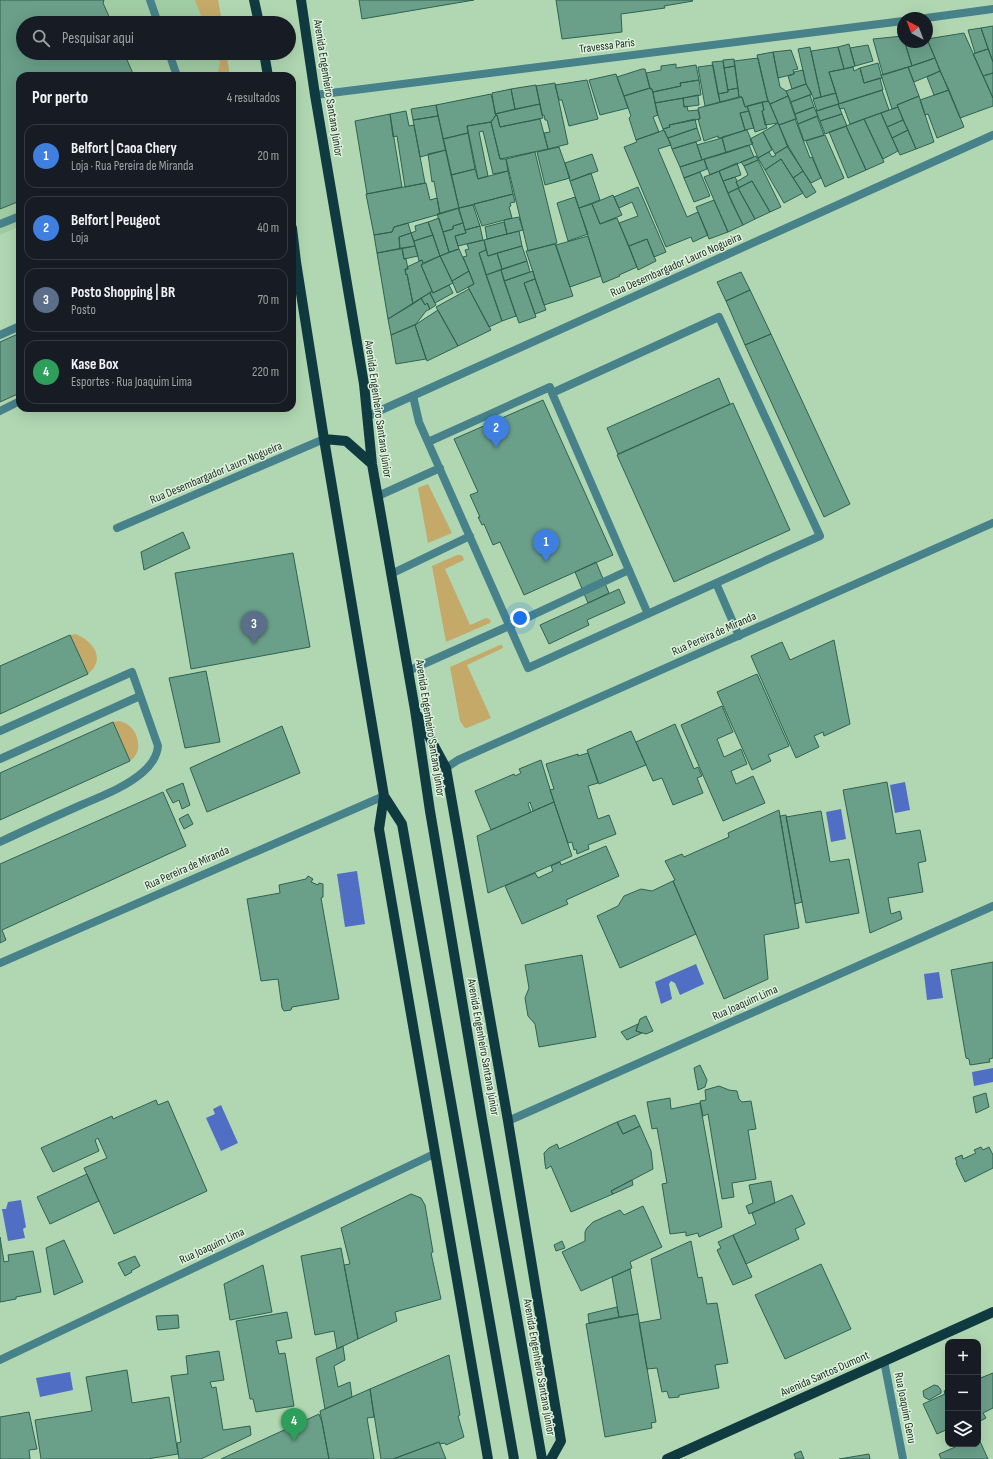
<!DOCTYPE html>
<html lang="pt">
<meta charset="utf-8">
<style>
body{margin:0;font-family:"Sofia Sans Condensed",sans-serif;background:#20242c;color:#f1f3f6}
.controls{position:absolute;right:12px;bottom:12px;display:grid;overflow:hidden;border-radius:8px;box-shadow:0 4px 16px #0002}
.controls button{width:36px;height:36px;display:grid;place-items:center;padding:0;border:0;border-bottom:1px solid #363941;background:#171b24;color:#f1f3f6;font:20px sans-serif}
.compass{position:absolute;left:897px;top:12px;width:36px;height:36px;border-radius:50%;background:#171b24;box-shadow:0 4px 16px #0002;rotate:318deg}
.you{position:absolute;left:520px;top:618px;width:14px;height:14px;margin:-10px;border:3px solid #fff;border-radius:50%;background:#1a73e8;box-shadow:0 0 0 6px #1a73e833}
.badge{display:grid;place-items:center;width:26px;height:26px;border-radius:50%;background:#d93025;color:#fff;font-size:13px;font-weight:700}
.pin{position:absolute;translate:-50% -33px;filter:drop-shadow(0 1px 2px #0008)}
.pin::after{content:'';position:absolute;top:21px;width:14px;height:12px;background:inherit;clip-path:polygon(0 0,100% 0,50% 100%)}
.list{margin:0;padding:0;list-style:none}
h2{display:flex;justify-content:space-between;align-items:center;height:52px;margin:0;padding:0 16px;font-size:17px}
h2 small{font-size:13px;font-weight:400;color:#9ea1a6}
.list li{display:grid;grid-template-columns:26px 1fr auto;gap:12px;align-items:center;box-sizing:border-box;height:64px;margin:0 8px 8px;padding:0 8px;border:1px solid #363941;border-radius:12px}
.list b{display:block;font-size:15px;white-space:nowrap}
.list p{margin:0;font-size:13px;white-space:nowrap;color:#9ea1a6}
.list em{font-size:13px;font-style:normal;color:#9ea1a6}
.icon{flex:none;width:22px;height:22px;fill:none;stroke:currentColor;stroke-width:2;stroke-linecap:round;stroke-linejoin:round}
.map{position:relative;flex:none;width:993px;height:1459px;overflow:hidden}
.search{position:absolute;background:#171b24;box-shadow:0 4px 16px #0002;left:16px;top:16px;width:280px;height:44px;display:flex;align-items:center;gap:10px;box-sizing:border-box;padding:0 14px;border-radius:22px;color:#9ea1a6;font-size:15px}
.panel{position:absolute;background:#171b24;box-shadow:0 4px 16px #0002;left:16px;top:72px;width:280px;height:340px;border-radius:12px}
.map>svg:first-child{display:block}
.built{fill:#a0cca3}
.green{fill:#c4a969}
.water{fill:#4f6ec4}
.building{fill:#6a9f89;stroke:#2f6350}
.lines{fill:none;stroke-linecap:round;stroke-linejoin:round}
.lane{stroke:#478189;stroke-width:8}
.street{stroke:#478189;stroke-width:8}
.primary{stroke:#0f3a40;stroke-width:10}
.labels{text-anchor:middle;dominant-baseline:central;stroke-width:3;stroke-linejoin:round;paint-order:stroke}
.street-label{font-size:12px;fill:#203022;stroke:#def2df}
</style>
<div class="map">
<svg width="993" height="1459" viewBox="0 0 993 1459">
<rect width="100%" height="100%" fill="#b0d7b2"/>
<path class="built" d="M0,0H218L222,23H23V53H226L230,76H20V226L0,235Z"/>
<path class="green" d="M195,0H218L222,23H204Z
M216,53H226L230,76H217L220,63Z
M428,484L452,533L428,543L418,488Z
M457,555H461L463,557L464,560L445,569L470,625L486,618L489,619L491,621L490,623L446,642L432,566Z
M76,634C94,642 106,659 88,674L70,635Z
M500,645H502L503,648L467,665L491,718L467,728H465L460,721L450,667Z
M119,721C137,724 146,750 130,761L113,722Z"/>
<path class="water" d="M905,782L910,810L895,813L890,785Z
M841,809L846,839L831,842L826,812Z
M357,871L365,924L345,927L337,874Z
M696,964L704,984L680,995L675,983L671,981L669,984L672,999L661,1004L655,982Z
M939,972L943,998L927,1000L924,974Z
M993,1068V1082L974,1086L972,1072Z
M221,1105L238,1143L221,1151L206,1118L215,1114L213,1109Z
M21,1200L26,1227L23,1229L25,1238L8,1241L2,1209H6L8,1202Z
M70,1372L73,1390L40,1397L36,1378Z"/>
<path class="building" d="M0,0H104L103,3L112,23H23V53H124L134,76H20V201L0,209Z
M359,0H474L362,19Z
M556,0H692L693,1L664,6L665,8L621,14L622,32L562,39Z
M993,26V62L981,28Z
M981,28L988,49L975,53L968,30Z
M964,33L993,98V106L960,118L927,39Z
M903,36V42H905L912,66L883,75L873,39Z
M927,39L935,58L912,66L905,43L927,42Z
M849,44L855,66L844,69L838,47Z
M868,45L873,61L855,66L850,48Z
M810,47L821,97L814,99L806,84L798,49Z
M838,47L844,69L829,72L836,93L821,97L811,51Z
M988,49L993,62V73L983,76L973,54Z
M791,50L798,69L793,70L794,74L778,78L773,52Z
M773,52L780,87L786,91L788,96L770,104L767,98L757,55Z
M758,58L768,101L745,107L742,97H739L734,61Z
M935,58L940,71L914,82L908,67Z
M734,59L735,66L724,68L723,60Z
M723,61L728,92L718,94L712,62Z
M878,63L882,78L864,83L860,68Z
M676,64V68L696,65L699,80L680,83L681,86L653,92L652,89H650L646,73L661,70V66Z
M713,65L720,102L705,106L698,67Z
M735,66L738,88L728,90L724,68Z
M853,67L854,71L860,68L864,83L880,78L883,90L839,104L829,72Z
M908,67L919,96L897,105L898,107L892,109L881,75Z
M642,69H645L650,88L624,96L617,77Z
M803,70L806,84L792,89L788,76L794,74V72Z
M940,71L949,90L934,95L927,77Z
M993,73V98L983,76Z
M616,74L628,108L600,115L589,80Z
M587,80L598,119L569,126L562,100H559L555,85Z
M699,80L701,95L655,103L653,92L681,86L680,83Z
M555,83L568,144L548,149L544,133L550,132L547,120H545L544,115H542L536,86Z
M806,84L812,94L791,102L786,91Z
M536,85L540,104L515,109L511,89Z
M650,88L652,89L658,115L653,117L659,132L636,140L629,118L631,116L624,96Z
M738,88L739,97L720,102L718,94L728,92V90Z
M511,89L515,109L495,114L492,93Z
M882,90L889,110L850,124L844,108L840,109L838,104Z
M949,90L964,127L937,138L928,114L925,115L920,100Z
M836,93L839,104L817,111L813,99Z
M491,94L496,115L491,122L467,126L468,133L443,139L436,105Z
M698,95L699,105L684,107L683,98Z
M810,95L814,107L795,114L791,102Z
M788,96L796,119L779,125L770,104Z
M919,96L934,142L916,149L897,105Z
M742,97L745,107L747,106L749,111L740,113L745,130L722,138H718V136L704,141L698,119L700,117L698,108Z
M683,98L684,107L687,106L688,111L698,110L700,119L669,125L670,127L663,129L657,113L655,103Z
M768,101L770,104L778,123L765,125L762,111L764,110L762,102Z
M762,102L764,110L762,111L767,128L755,132L747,106Z
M540,104L543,118L500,127L497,115H496L495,114Z
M838,104L842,114L820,121L816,111Z
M436,105L438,116L413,120L411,109Z
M814,107L818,116L798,124L795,114Z
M898,107L903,120L887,127L881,113Z
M406,111L409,126L414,125L425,183L405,187L397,136L393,137L390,114Z
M749,111L754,128L745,130L740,113Z
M881,113L898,151L883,159L864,119Z
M390,114L402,187L367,194L355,121Z
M842,114L847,126L825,134L820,121Z
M496,115H497L500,127L540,119L548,149L500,159L491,122Z
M438,116L446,150L420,157L413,120Z
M817,116L824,135L804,141L798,124Z
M695,119L697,128L668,138L663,129L670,127L669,125Z
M795,119L810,158L812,157L821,178L811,183L788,148L779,125Z
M864,119L884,162L866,170L846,126Z
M903,120L908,130L892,138L887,127Z
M491,122L500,159H506L508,171L493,174L483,131L479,132L488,176L478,179L467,126Z
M778,123L788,146L775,154L763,132Z
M846,126L866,170L848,178L829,132Z
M697,128L701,140L672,149L668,138Z
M664,130L671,145L658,149L687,217L698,212L708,235L693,242L691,237L666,247L624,147L637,142L636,140Z
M747,130L753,144L726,153L722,137Z
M908,130L916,149L900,155L892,138Z
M763,132L772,150L758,158L750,139Z
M468,133L475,169L451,175L443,139Z
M825,135L844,178L825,187L806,141Z
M722,138L726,153L702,160L697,145Z
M696,142L702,160L680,167L672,149Z
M749,145L754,157L710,175L704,159Z
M788,146L803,171L793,178L781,159L765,170L758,158L769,152L772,157L776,155L775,154Z
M559,147L570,178L545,185L537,152Z
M446,150L459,208L440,214L434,181L432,182L428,154Z
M535,152L557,243L528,251L506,159Z
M592,154L598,171L570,181L565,163Z
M756,156L758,160L744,166L741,162Z
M704,159L707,169L684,178L680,167Z
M781,159L803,193L784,203L765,170Z
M758,160L781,207L770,212L752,181L739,188L736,182L748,175L744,166Z
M737,163L741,175L723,181L719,171Z
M475,169L478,179L508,171L513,194L459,208L451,175Z
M719,171L732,203L743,225L728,232L704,177Z
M803,171L816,192L806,198L793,178Z
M700,172L710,196L694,202L684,178Z
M591,173L600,200L579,208L570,181Z
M735,177L737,181L736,182L739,188L728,193L723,181Z
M752,181L770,212L755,219L738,188Z
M426,183L430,200L437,198L440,214L394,227L392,232L374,235L366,194Z
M638,187L666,252L654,257L647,239L629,246L619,223L638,216L632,202L619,208L614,197Z
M738,188L755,219L743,225L728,193Z
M513,194L515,202L510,203L511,206L509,207L512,218L482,226L474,204Z
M613,195L622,215L600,224L592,204Z
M575,197L588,234L568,241L557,203Z
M714,200L728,232L709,239L696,207Z
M592,204L600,224L617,218L637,267L619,275L620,276L603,283L579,208Z
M473,205L480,226L465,230L459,208Z
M458,208L463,223L453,226V229L443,232L437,214Z
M519,217L523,230L507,234L504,220Z
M439,218L449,252L440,256L428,222Z
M428,222L433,235L414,241L411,233L416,231L415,226Z
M504,222L507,234L487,239L485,227Z
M408,223L411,233L399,237L400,249L377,253L374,235L392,232L394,227Z
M463,223L466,233L455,236L459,249L449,252L443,232L453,229V226Z
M480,226L483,240L458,246L455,236L466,233L465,230Z
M519,231L522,246L488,256L484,240Z
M411,233L415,246L400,249L399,237Z
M433,235L440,256L423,263L422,260L419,261L414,241Z
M588,236L601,276L570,287L556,245Z
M647,239L656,261L638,270L629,246Z
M484,240L486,250L479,253L502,321L489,327L468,287L474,284L463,257L467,256L465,250L469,249L467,244Z
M555,244L573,296L544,305L526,251Z
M415,246L418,256L404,259L402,248Z
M522,246L527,261L502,269L497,253Z
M402,248L404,259H406L408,269H405L406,275L407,274L413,304L388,319L377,253Z
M459,249L469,271L452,281L440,256Z
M486,250L488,256L497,253L502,269L486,275L479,253Z
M440,256L453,283L433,293L421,265Z
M422,260L423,263L421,265L432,291L413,304L407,274L406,275L405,269H408L407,267Z
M527,261L530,272L504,281L501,270Z
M501,270L516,316L502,321L486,275Z
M469,271L474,284L457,293L452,281Z
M533,271L535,279L524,283L536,317L519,323L504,281Z
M741,272L750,290L726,301L717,282Z
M535,279L546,310L535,314L524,283Z
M449,285L453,293L435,303L430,293L432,291L433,293Z
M469,289L491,330L458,346L436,307Z
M750,290L771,334L745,345L726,301Z
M430,293L436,305L430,309L427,303L425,305L421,298Z
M421,298L425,305L427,303L430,309L426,311L416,324L391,335L388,319Z
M438,310L458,346L427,361L415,325Z
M415,325L426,359L396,364L391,335Z
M20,333V393L0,402V342Z
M771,334L850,504L824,517L745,345Z
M719,378L730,404L618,454L607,428Z
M543,400L613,555L524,595L500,542L493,545L484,524L482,525L478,517H480L470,495L478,492L454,439Z
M733,403L790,530L674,582L617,455Z
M183,532L190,548L144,570L141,552Z
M293,553L310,647L191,669L175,573Z
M596,562L609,593L588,603L575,572Z
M619,589L625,603L587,620L589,625L549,644L540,625Z
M70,635L88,674L0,714V666Z
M834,640L850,724L824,736L823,732L814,736L819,747L796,758L751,656L782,642L790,660Z
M206,671L220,742L185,748L169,678Z
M757,674L789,746L768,755L771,761L752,770L717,692Z
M722,706L733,732L717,739L724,757L741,749L747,764L731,771L736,784L753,776L765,803L723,821L681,725Z
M113,722L130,761L0,820V773Z
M675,724L694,769L698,767L702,776L697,778L703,793L673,805L662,778L653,781L636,742Z
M282,726L300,773L207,812L190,768Z
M631,731L646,765L599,784L587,750Z
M588,753L598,783L588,786L598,819L609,815L616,834L588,845L589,849L577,854L576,849L574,850L572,842L568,843L550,790L554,789L546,764L578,754V756Z
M541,760L554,802L533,811L530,802L528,804L531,812L491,830L475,791L514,774L515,776L521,773L519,769Z
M887,782L896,834L920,830L926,861L918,863L923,892L888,898L891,914L900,911L902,919L870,933L843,790Z
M183,783L190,805L182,809L179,800L173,803L166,790Z
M163,792L186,846L2,930L6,940L0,943V864Z
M554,802L572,856L488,893L477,836Z
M779,810L799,928L764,935L768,979L724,999L673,881L675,880L665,861L682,854L684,857L729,837L728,833Z
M821,811L830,862L849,859L859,913L806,923L786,817Z
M188,814L193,824L184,829L179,819Z
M786,815L802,902L795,904L780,816Z
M606,846L619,876L566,900L568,904L522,924L505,886L535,873L538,878L553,871L551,866L560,862L561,865Z
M308,876L313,879L311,882L318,885L319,883L323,884V897L321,898L339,999L292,1007L291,1010L284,1011L282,1008L278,979L261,981L247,899L280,893L279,885L306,879Z
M673,881L696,934L620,968L597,916L618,906L624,896L641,889L652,891Z
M582,955L596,1037L539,1047L535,1024L528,1016L525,998L529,988L525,965Z
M993,962V1058L989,1059L990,1062L970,1065L969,1059L966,1058L951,970Z
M646,1016L653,1031L646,1034L636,1031L640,1019Z
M638,1024L636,1031L642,1033L627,1040L621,1032Z
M700,1065L707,1080L705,1087L698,1090L694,1068Z
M719,1086L729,1090L737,1091L739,1099L742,1102L751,1101L756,1129L748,1130L756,1179L732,1183L734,1197L722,1199L708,1114L703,1116L700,1101L706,1100L705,1090Z
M986,1093L989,1107L976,1113L973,1097Z
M670,1098L671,1109L700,1103L722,1227L699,1237L698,1233L686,1236V1232L670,1234L662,1184L667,1183L657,1128L652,1129L647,1102Z
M156,1100L158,1105L168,1101L207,1191L114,1234L84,1168L107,1158L98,1138L95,1140L99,1151L53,1172L41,1148L112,1116L113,1119Z
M635,1115L640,1126L623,1134L617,1122Z
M617,1122L623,1134L640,1126L651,1151L653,1169L611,1191L613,1194L571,1212L551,1166L546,1169L545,1164L544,1153L549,1148L557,1144L559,1149Z
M981,1147L983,1150L989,1147L993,1155V1168L965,1182L956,1163L957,1162L955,1158L962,1155L963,1159L976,1153L974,1150Z
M87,1174L99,1201L50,1224L37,1197Z
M632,1180L633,1185L613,1194L611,1191Z
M771,1181L775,1203L749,1214L746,1206L753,1203L749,1185Z
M411,1194L421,1198L425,1205L433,1252L431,1253L441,1299L395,1312L397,1321L358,1339L344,1265L350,1264L341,1228Z
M792,1195L805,1224L795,1229L799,1239L746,1264L733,1235L756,1224L752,1213Z
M643,1206L662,1247L630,1262L632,1268L581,1291L562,1252L585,1241V1232L587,1228L593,1222L620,1210L624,1215Z
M733,1235L752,1277L733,1285L717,1250L721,1248L718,1242Z
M0,1237L4,1262L9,1261L8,1255L33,1251L41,1292L16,1297V1299L0,1302Z
M64,1240L83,1282L54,1295L46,1248Z
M562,1241L565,1248L556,1251L554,1245Z
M691,1241L698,1278L702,1277L707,1304L717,1303L728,1363L715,1365L719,1388L679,1395V1397L669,1398L667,1391L662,1392L657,1368L647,1369L639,1323L661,1319L651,1259Z
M341,1248L358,1339L337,1349L334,1331L315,1335L301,1256Z
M135,1256L140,1266L131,1271L132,1272L125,1276L118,1263Z
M821,1264L851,1329L785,1359L755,1295Z
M263,1265L272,1312L230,1320L224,1284Z
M630,1269L638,1314L619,1317L612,1277Z
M617,1307L619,1317L589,1323L588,1314Z
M287,1312L292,1338L276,1341L279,1354L285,1353L294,1406L256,1412L253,1399H250L236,1321Z
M638,1314L656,1422L651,1423L652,1428L605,1437L586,1324Z
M178,1315L179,1328L158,1330L156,1316Z
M343,1346L345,1360L334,1366L338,1387L350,1382L352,1397L325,1409L316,1358Z
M219,1351L224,1380L210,1382L212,1388L216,1387L223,1430L250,1426L251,1435L201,1459H179L177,1443L181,1442L171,1376L188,1374L186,1356Z
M449,1355L460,1415L458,1416L464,1437L446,1445L445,1443L440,1444L439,1442L393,1459H381L370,1389Z
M127,1370L132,1403L169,1397L178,1454L147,1459H41L35,1420L92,1411L86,1377Z
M993,1373V1408L983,1413L986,1418L978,1422V1379Z
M934,1385L938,1386L941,1390V1393L929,1400L924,1397L923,1391Z
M370,1389L374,1417L367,1418L374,1459H329L320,1411Z
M948,1389V1429L937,1434L923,1404L945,1394L944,1391Z
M29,1412L37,1449L29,1450L30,1459H0V1417Z
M319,1414L322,1422L329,1459H221Z
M978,1437L988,1459H941L939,1454L962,1444H978Z
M439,1442L446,1459H393Z
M801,1451L804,1459H796L794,1454Z
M869,1454L870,1459H839Z"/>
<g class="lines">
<path class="lane" d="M150,0L158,23
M169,53L177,76
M0,224L20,216
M0,335L20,326
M552,393L648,614
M413,396L419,422L528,668L820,536L719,317L552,393L550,387L428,442
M0,411L20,401
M378,496L440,468
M117,528L324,439
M391,574L470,536
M716,583L739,636
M408,671L509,626L629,570
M0,731L132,672L158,746C157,757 151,765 143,772C126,787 102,796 81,805C54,817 27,829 0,842
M0,759L140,696"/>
<path class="street" d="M926,18L993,9
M315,95L903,21
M368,416L993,135
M446,768L458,760L993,523
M0,963L384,796
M508,1121L993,906
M0,1360L434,1154
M884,1361L903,1459"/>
<path class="primary" d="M254,0L259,23
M301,0L315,95L364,384L372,464L415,710L430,811L482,1119L542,1459
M264,53L268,76
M292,228L296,262L324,439L384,796L402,824L514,1459
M324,439L346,441L372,464
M418,716L446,768L508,1121L561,1441L551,1459
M384,796L379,829L488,1459
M667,1459L993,1312"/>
</g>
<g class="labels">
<g class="street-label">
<text transform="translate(607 46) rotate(-7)">Travessa Paris</text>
<text transform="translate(328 88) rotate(81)">Avenida Engenheiro Santana Júnior</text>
<text transform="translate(676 265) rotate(-24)">Rua Desembargador Lauro Nogueira</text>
<text transform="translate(378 409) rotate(82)">Avenida Engenheiro Santana Júnior</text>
<text transform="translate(216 473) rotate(-23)">Rua Desembargador Lauro Nogueira</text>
<text transform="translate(714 634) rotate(-24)">Rua Pereira de Miranda</text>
<text transform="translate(430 728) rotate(81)">Avenida Engenheiro Santana Júnior</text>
<text transform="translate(187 868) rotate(-24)">Rua Pereira de Miranda</text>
<text transform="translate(745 1003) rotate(-24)">Rua Joaquim Lima</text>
<text transform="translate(483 1047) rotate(80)">Avenida Engenheiro Santana Júnior</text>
<text transform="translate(212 1246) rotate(-25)">Rua Joaquim Lima</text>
<text transform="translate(539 1367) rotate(80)">Avenida Engenheiro Santana Júnior</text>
<text transform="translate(825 1374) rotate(-24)">Avenida Santos Dumont</text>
<text transform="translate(905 1408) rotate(79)">Rua Joaquim Genu</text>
</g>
</g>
</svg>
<div class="controls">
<button>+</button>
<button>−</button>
<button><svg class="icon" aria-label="layers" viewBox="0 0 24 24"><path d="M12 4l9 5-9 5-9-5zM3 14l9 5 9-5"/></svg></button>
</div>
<svg class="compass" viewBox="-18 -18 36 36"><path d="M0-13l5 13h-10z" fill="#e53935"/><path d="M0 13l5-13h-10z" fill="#9ea1a6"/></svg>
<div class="you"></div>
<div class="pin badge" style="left:546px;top:562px;background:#3f7fe0">1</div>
<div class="pin badge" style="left:496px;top:448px;background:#3f7fe0">2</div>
<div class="pin badge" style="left:254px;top:644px;background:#5c6f8a">3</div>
<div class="pin badge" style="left:294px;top:1441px;background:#2e9e5b">4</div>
<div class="search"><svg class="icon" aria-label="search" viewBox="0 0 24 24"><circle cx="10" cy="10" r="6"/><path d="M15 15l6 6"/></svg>Pesquisar aqui</div>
<section class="panel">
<h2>Por perto<small>4 resultados</small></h2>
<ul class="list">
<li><span class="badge" style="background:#3f7fe0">1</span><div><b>Belfort | Caoa Chery</b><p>Loja · Rua Pereira de Miranda</p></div><em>20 m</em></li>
<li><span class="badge" style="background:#3f7fe0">2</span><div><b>Belfort | Peugeot</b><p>Loja</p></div><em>40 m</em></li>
<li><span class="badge" style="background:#5c6f8a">3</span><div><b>Posto Shopping | BR</b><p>Posto</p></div><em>70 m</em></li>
<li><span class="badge" style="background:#2e9e5b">4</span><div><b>Kase Box</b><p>Esportes · Rua Joaquim Lima</p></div><em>220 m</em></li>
</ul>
</section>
</div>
